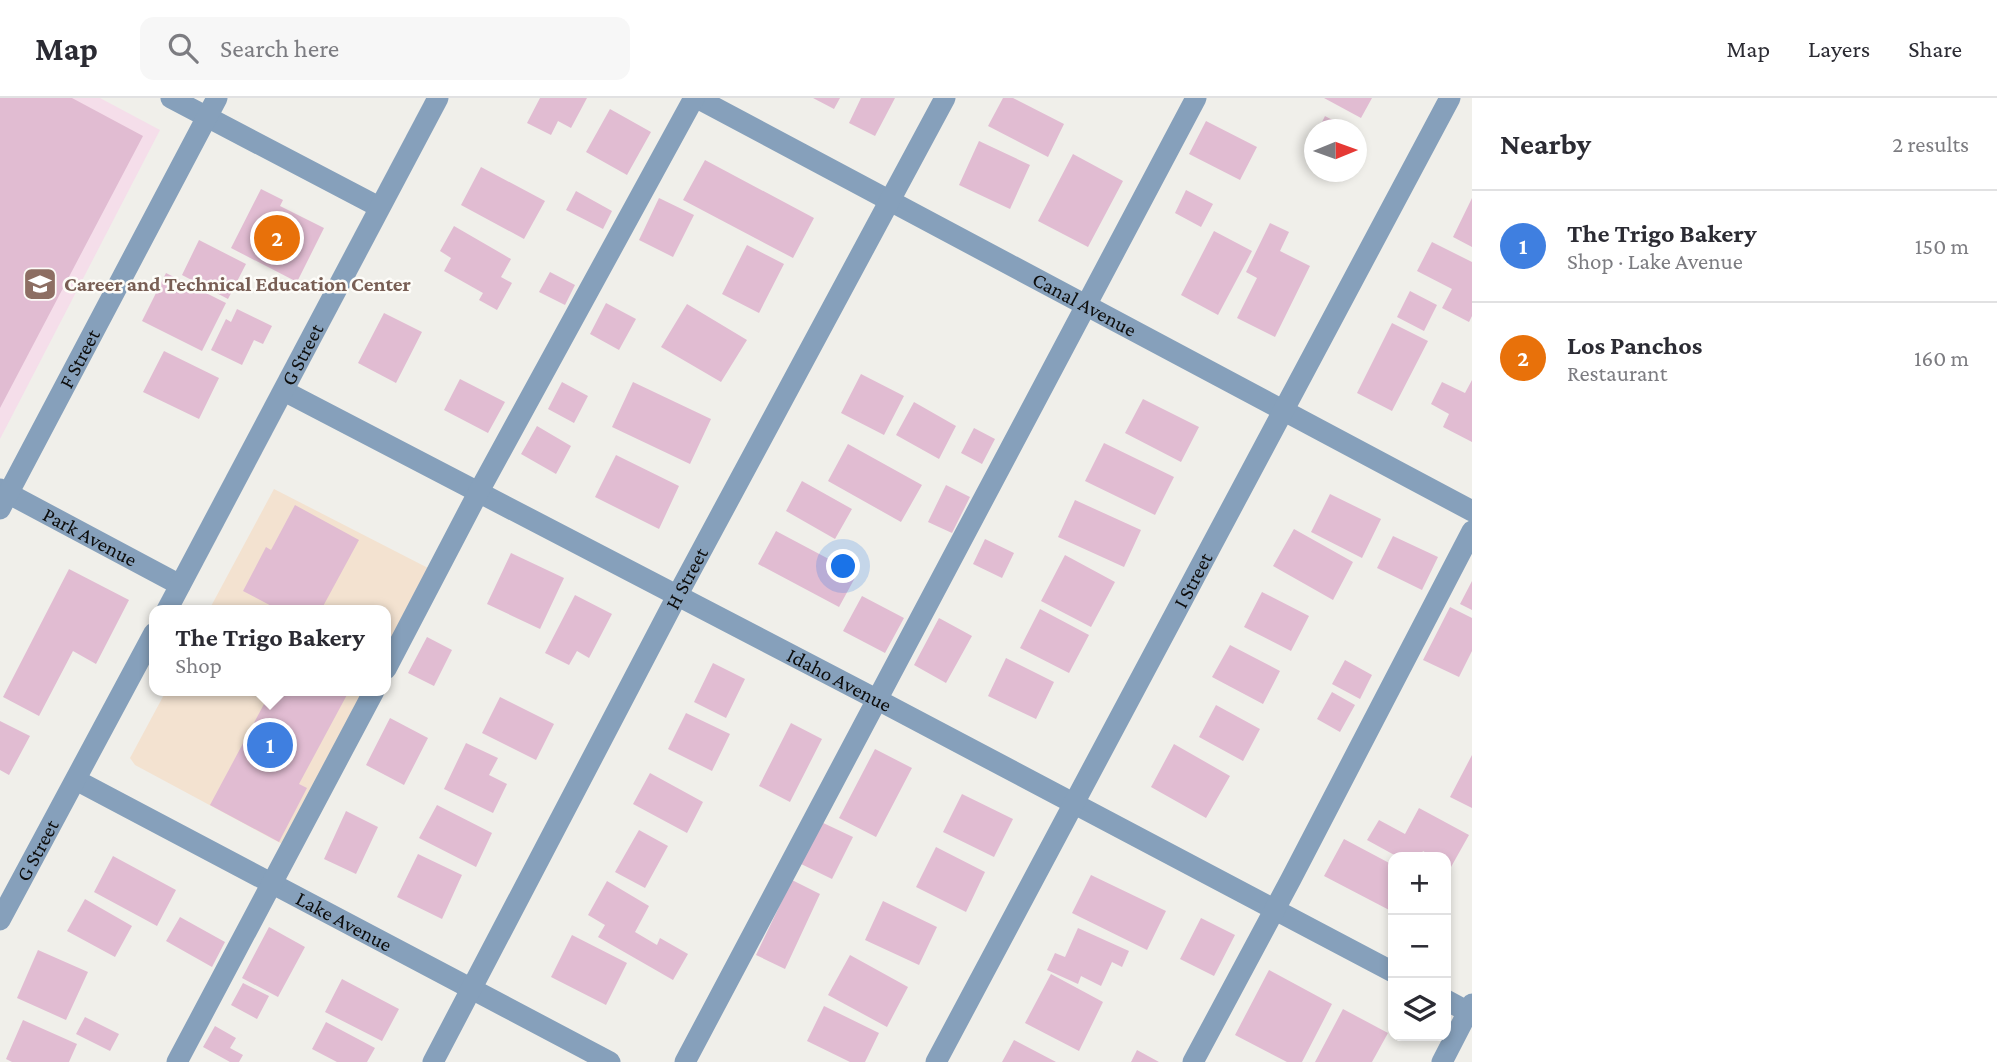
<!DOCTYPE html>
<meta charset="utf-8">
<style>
body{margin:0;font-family:"Crimson Pro",serif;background:#f7f7f7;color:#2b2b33}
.controls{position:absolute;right:21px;bottom:21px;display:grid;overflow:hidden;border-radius:14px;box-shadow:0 4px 10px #0003}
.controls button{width:63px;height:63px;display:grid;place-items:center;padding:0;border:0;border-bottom:2px solid #e1e1e2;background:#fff;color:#2b2b33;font:35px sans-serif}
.compass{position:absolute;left:1304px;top:21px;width:63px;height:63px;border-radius:50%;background:#fff;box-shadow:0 4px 10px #0003;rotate:89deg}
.you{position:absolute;left:844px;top:469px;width:24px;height:24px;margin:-18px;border:5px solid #fff;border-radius:50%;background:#1a73e8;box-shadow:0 0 0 10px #1a73e833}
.badge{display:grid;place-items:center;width:46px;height:46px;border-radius:50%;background:#12792b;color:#fff;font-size:23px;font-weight:700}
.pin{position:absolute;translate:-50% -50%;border:4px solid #fff;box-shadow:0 2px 7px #0006}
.popup{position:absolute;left:149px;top:507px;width:242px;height:91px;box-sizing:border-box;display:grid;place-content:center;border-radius:14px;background:#fff;filter:drop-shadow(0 2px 5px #0005);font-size:23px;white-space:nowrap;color:#7c7c81}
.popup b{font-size:26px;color:#2b2b33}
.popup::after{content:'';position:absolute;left:50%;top:100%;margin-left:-14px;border:14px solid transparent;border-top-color:#fff}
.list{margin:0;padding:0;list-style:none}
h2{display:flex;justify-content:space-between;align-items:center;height:91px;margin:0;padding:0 28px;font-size:30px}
h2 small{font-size:23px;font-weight:400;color:#7c7c81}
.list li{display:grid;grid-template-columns:46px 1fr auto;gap:21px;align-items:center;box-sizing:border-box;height:112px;padding:0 28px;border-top:2px solid #e1e1e2}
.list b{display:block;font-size:26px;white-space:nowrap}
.list p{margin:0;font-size:23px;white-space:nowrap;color:#7c7c81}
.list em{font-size:23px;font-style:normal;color:#7c7c81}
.icon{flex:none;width:38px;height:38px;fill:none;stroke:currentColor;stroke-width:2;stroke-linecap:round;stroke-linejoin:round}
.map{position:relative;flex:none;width:1472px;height:964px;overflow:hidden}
header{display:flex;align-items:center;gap:42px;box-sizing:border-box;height:98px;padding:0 35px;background:#fff;border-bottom:2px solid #e1e1e2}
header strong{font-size:33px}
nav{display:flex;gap:38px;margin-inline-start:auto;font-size:24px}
.search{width:490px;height:63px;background:#f7f7f7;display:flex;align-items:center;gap:18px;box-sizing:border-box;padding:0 24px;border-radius:14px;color:#7c7c81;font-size:26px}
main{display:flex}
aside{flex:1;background:#fff}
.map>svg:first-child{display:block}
.commercial{fill:#f3e2d0}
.education{fill:#f5deea}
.building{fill:#e1bcd2}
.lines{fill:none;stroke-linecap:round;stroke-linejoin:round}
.minor{stroke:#86a0bb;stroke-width:21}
.labels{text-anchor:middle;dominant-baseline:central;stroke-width:5;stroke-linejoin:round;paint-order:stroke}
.education-label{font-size:21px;font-weight:bold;fill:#785e54;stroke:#fdfcf8;text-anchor:start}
.street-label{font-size:21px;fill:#0d0d0c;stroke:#fdfcf8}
</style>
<header>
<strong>Map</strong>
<div class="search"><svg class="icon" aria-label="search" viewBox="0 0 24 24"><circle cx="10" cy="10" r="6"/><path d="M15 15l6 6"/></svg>Search here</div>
<nav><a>Map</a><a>Layers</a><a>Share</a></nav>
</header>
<main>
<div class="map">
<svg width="1472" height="964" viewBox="0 0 1472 964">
<rect width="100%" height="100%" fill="#f0efea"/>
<path class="commercial" d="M274,391L430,471L386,555V512H209Z
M166,593H365L284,747L135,667L130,660Z"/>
<path class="education" d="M0,0H100L160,32L0,341Z"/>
<path class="building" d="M0,0H72L143,38L0,310Z
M540,0H587L571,30L558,23L551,37L527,25Z
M813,0H840L834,11Z
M861,0H895L875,38L849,25Z
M1003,0H1013L1064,26L1048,59L988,28Z
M1324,0H1372L1361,20Z
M610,11L651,34L627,77L586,54Z
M1325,18L1351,32H1318Z
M1206,23L1257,49L1240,82L1189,56Z
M979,43L1030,67L1010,111L959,87Z
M1073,56L1123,83L1088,149L1038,123Z
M705,62L814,120L793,160L683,102Z
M481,69L545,103L524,141L461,107Z
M261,91L283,102L280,108L324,130L297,184L231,150Z
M1186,92L1213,106L1201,129L1175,115Z
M576,93L612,113L603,131L566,112Z
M659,100L694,117L673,159L639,142Z
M1472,100V149L1453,139Z
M1270,125L1289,134L1280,153L1310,168L1275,239L1237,220L1257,180L1246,174Z
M454,128L511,161L501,179L512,185L497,212L479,202L483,195L444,173L451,160L440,153Z
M1214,133L1252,153L1218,217L1181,197Z
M199,142L246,166L228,201L182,177Z
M1432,144L1472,164V218L1469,224L1442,210L1452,191L1417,173Z
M747,147L784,166L759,215L722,196Z
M550,174L575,187L565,207L539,194Z
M166,175L226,205L202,253L142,223Z
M1410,193L1437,207L1424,233L1397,219Z
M606,205L636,221L619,252L590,236Z
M687,206L747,242L721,284L661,249Z
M237,211L272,228L263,246L254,242L242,267L211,252L226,221L231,224Z
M384,215L422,234L396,285L358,265Z
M1392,225L1428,243L1392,313L1357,295Z
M164,253L219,280L199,321L143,294Z
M861,276L904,298L884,337L841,315Z
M460,281L505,304L488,335L444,312Z
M1472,282V344L1443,329L1449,316L1431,306L1442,284L1465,295Z
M562,284L588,298L574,325L548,311Z
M633,284L711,321L690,366L612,329Z
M1143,301L1199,329L1181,364L1125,335Z
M914,304L956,328L939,361L896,337Z
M537,328L571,348L556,376L521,356Z
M974,330L995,341L982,366L961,355Z
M1104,345L1174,379L1155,417L1085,383Z
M848,346L922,387L901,424L828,383Z
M616,357L679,388L659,431L595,399Z
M802,383L852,411L835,441L786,413Z
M946,387L970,399L952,435L928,424Z
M1330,396L1381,421L1362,460L1311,434Z
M1075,402L1141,432L1124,469L1058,439Z
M295,407L359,442L321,512H279L243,493L266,449L271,452Z
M1294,431L1353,464L1333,502L1273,468Z
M776,433L857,476L839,509L758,466Z
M1393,438L1438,459L1422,492L1377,470Z
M985,441L1014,455L1002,480L973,466Z
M511,455L564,480L540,531L487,506Z
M1065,457L1115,484L1091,529L1041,503Z
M69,471L129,502L96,566L73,553L39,618L3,599Z
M1472,483V512L1460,506Z
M1262,494L1309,518L1291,553L1244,529Z
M575,497L612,516L589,560L577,553L569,567L545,555Z
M862,498L904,520L885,555L843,533Z
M1450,509L1472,520V553L1459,579L1423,562Z
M1040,511L1089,537L1069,575L1020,550Z
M939,520L972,538L946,585L914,567Z
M427,539L452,552L434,588L408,575Z
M1230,547L1280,573L1263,606L1212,579Z
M1006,560L1054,584L1036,621L988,598Z
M1345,562L1372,577L1360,601L1332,586Z
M713,565L745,581L726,620L694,604Z
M271,593H349L299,686L307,690L279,744L210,707Z
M1332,594L1355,607L1340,634L1317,621Z
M500,599L554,626L536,662L482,635Z
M1216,607L1260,631L1243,663L1199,639Z
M686,615L730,636L712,673L668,651Z
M390,620L428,640L404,687L366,667Z
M0,623L30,638L9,677L0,672Z
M791,625L822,641L790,704L759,688Z
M466,645L498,660L489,677L507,686L493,715L444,691Z
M1174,646L1230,678L1206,720L1151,689Z
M875,651L912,670L876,739L839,720Z
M1472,657V710L1450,699Z
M650,675L703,704L687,735L633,706Z
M962,696L1013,721L994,759L943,734Z
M437,707L492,735L476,769L419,740Z
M1419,710L1469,737L1451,769L1446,766V759H1433L1423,753L1420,759H1398L1367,742L1379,722L1405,736Z
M346,713L378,729L356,776L324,761Z
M819,723L853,739L832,781L799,765Z
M639,732L668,748L645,790L615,774Z
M1344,741L1393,767V814L1324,778Z
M936,749L985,774L966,814L916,789Z
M418,756L462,777L442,821L397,799Z
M113,758L176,792L157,828L94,794Z
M1091,777L1166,813L1147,852L1072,815Z
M792,782L820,796L785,871L756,857Z
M607,783L649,808L635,834L657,847L660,840L688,856L673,882L598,839L605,827L588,817Z
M85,801L132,828L115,859L67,833Z
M883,803L937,829L919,867L865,842Z
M180,819L225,844L212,869L166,843Z
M1201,820L1235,837L1214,878L1180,861Z
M269,829L305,849L278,899L242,880Z
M1078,830L1129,853L1122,869L1112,864L1101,888L1081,878L1078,886L1047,872L1055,855L1065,859Z
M572,837L627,865L606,907L551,879Z
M38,852L88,874L66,922L17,900Z
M850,857L908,889L887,929L828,897Z
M1269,872L1332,906L1302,964H1287L1235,937Z
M1051,876L1103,904L1079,953L1025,925Z
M342,881L399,911L382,943L325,914Z
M243,885L269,898L257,921L231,907Z
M824,908L879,935L865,964H850L807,943Z
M1343,911L1388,935L1372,964H1315Z
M85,919L119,936L110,953L76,936Z
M23,922L77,946L69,964H12L6,961Z
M326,924L375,950L367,964H337L312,951Z
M215,928L236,940L230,950L243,957L239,964H230L203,949Z
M1014,942L1056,964H1002Z
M1137,952L1159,964H1131Z"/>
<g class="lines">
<g class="minor">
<path d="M171,0L379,109"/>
<path id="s1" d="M697,0L1472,413"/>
<path id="s2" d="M284,293L878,602L1393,874"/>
<path id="s3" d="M0,391L180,487"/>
<path id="s4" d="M0,411L217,0"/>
<path id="s5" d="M167,512L438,0"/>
<path d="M386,571L478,395L694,0"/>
<path id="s6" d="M76,682L610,964"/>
<path id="s7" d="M0,822L154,535"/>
<path d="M1446,902L1472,916"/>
<path d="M177,964L374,593"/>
<path id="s8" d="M433,964L677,498L945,0"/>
<path d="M685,964L1196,0"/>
<path id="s9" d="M936,964L1450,0"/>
<path d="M1193,964L1291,781L1472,433"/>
<path d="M1442,964L1472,906"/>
</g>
</g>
<defs>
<g id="school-square" transform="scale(1.75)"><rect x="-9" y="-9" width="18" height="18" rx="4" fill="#8d6e63" stroke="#fdfcf8"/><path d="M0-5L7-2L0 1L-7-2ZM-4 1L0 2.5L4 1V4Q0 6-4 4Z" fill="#fff"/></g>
</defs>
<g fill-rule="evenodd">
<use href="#school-square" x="40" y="186"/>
</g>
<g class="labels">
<g class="education-label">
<text x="64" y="186">Career and Technical Education Center</text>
</g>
<g class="street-label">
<text stroke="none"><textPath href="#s1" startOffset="439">Canal Avenue</textPath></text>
<text stroke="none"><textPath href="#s5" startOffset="289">G Street</textPath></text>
<text stroke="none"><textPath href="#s4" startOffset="170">F Street</textPath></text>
<text stroke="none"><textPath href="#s3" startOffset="102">Park Avenue</textPath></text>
<text stroke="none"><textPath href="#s8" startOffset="546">H Street</textPath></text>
<text stroke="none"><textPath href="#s9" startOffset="546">I Street</textPath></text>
<text stroke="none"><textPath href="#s2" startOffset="626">Idaho Avenue</textPath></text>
<text stroke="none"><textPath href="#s7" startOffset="79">G Street</textPath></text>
<text stroke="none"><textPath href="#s6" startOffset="303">Lake Avenue</textPath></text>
</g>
</g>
</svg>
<div class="controls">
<button>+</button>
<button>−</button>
<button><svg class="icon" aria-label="layers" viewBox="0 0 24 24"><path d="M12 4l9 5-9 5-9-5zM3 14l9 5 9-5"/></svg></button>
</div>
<svg class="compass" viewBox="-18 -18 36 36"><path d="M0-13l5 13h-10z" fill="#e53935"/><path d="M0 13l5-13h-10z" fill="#7c7c81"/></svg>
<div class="you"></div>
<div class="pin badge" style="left:270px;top:647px;background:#3f7fe0">1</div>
<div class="popup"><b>The Trigo Bakery</b>Shop</div>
<div class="pin badge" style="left:277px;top:140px;background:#e8710a">2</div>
</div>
<aside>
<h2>Nearby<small>2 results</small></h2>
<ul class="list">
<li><span class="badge" style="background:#3f7fe0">1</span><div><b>The Trigo Bakery</b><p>Shop · Lake Avenue</p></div><em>150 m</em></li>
<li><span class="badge" style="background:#e8710a">2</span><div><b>Los Panchos</b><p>Restaurant</p></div><em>160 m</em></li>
</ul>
</aside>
</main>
